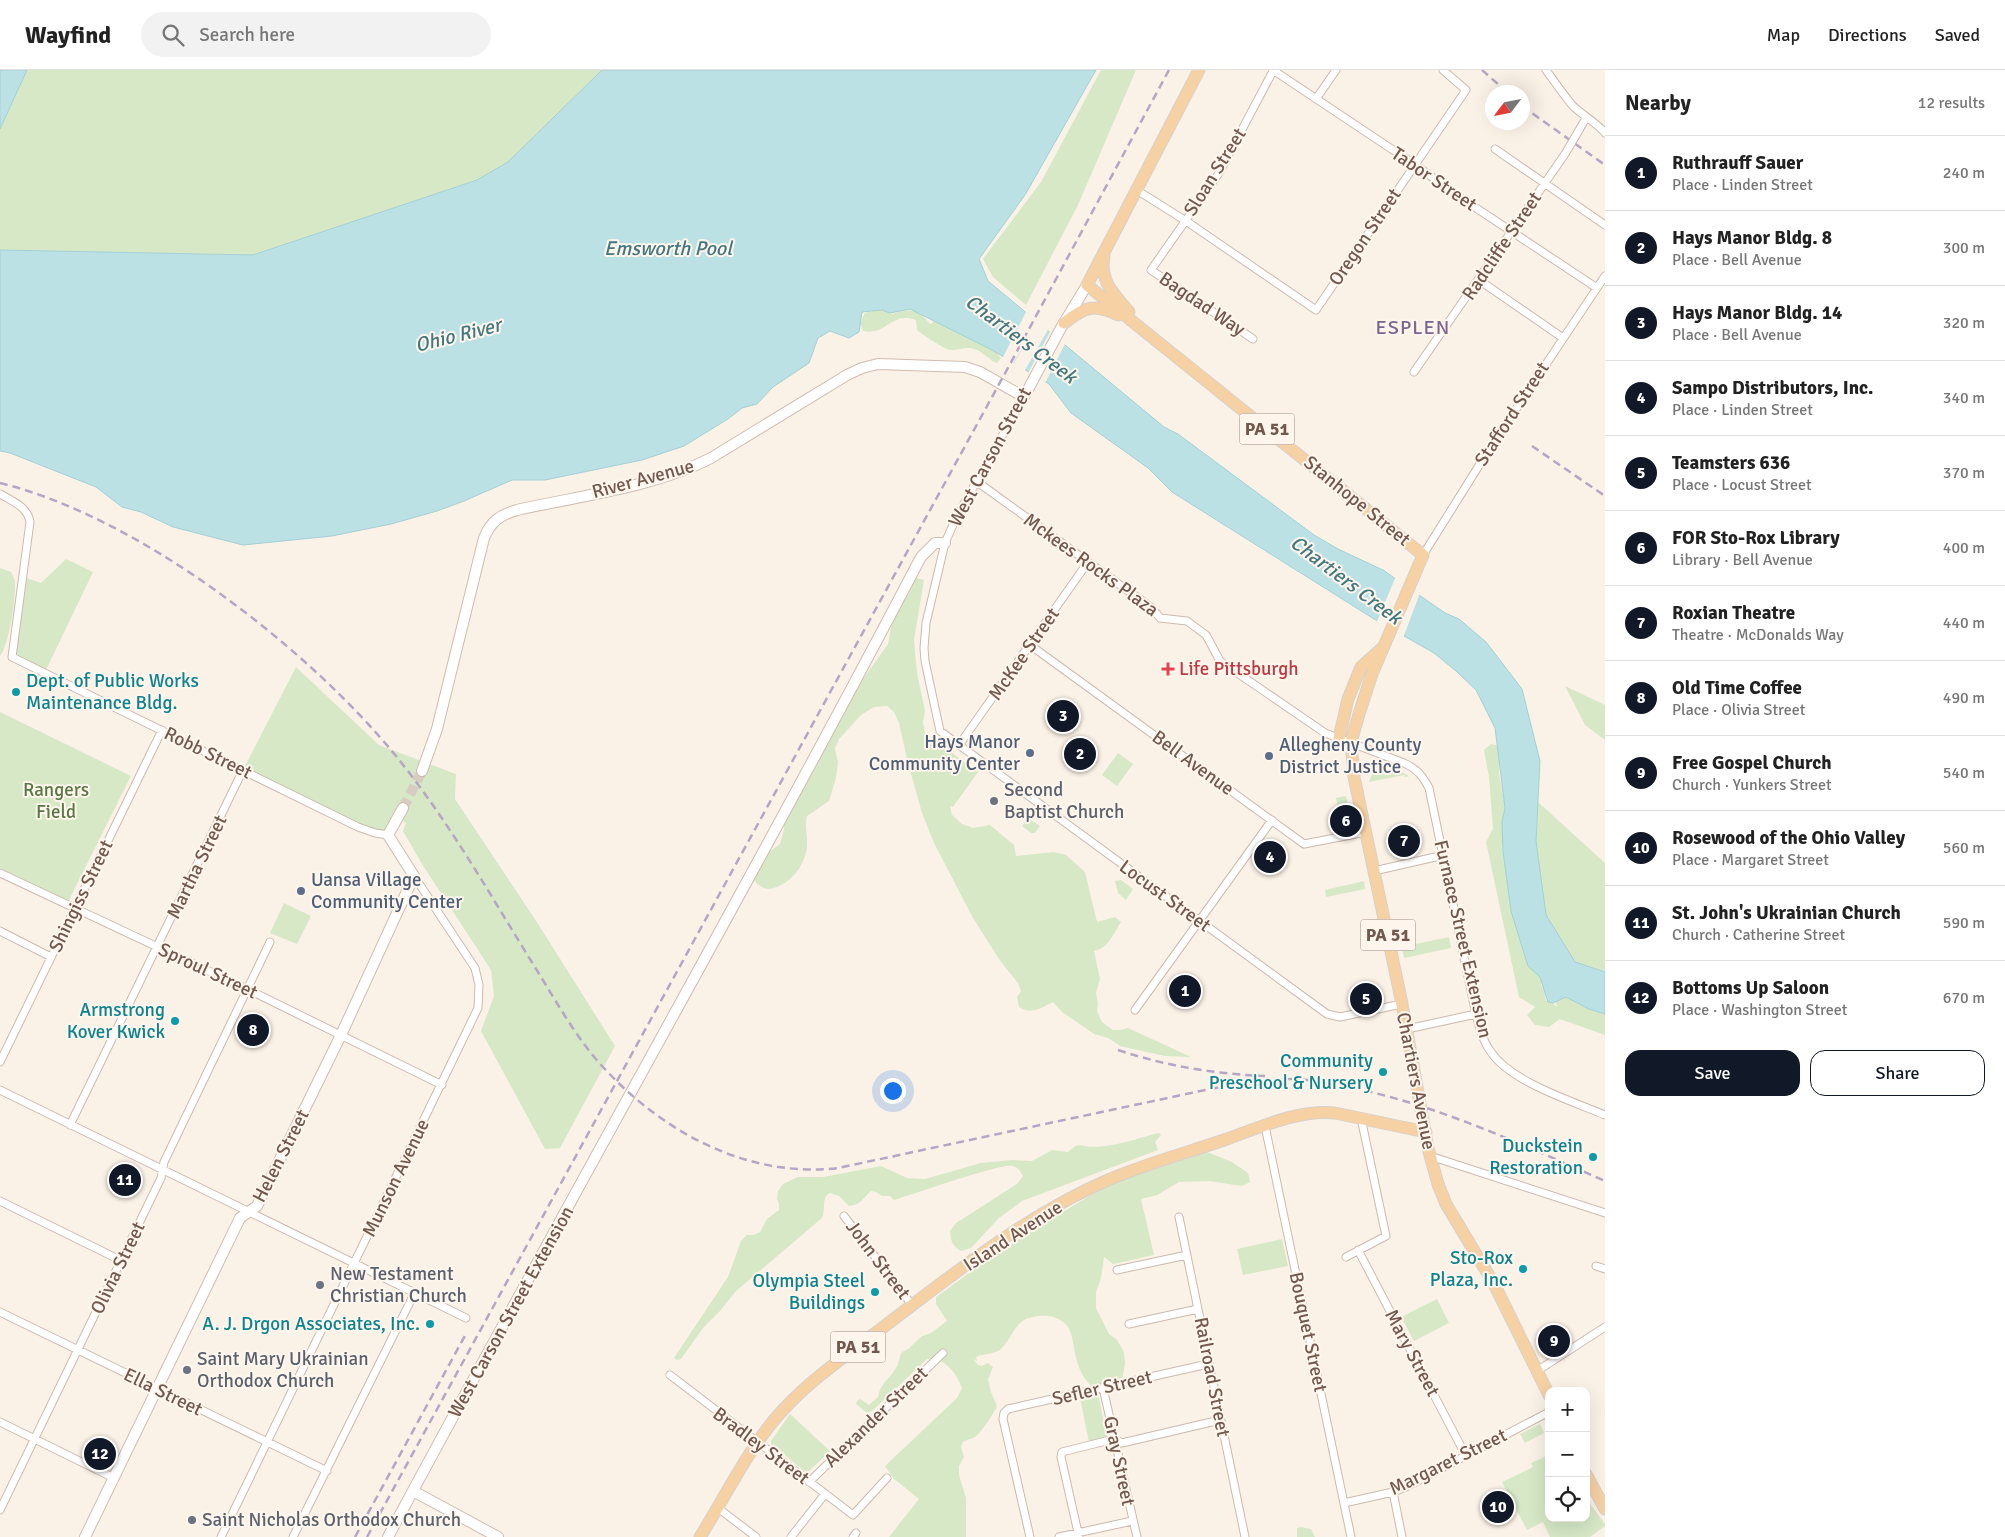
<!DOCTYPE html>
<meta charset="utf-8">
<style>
body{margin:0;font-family:Signika,sans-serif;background:#f2f2f2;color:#222}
.controls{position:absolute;right:15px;bottom:15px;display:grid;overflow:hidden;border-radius:10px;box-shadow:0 5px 20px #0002}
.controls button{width:45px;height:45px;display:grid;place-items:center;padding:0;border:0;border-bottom:1px solid #e0e0e0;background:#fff;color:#222;font:25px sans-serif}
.compass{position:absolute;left:1485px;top:15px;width:45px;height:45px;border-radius:50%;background:#fff;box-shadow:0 5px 20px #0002;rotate:238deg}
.you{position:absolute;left:892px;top:1020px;width:18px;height:18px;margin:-12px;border:4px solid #fff;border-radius:50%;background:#1a73e8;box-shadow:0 0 0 8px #1a73e833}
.badge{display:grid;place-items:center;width:32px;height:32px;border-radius:50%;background:#111827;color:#fff;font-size:16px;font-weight:700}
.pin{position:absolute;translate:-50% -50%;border:2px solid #fff;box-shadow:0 1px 5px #0006}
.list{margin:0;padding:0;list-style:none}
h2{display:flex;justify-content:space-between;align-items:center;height:65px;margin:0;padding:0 20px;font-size:21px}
h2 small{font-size:16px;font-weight:400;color:#767676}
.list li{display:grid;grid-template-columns:32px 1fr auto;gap:15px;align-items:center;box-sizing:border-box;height:75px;padding:0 20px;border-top:1px solid #e0e0e0}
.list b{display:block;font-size:19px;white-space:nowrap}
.list p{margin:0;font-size:16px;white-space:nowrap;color:#767676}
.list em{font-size:16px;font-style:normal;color:#767676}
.actions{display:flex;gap:10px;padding:15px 20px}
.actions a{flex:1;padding:11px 0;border:1px solid #111827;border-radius:15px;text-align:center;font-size:18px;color:#111827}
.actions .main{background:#111827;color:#fff}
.icon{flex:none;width:28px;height:28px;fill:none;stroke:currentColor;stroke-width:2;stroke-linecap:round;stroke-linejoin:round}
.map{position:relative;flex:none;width:1605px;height:1467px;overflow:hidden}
header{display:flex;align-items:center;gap:30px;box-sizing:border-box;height:70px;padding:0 25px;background:#fff;border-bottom:1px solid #e0e0e0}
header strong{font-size:24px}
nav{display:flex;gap:28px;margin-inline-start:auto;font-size:18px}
.search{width:350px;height:45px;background:#f2f2f2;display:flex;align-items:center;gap:12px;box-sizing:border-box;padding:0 18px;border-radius:28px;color:#767676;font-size:19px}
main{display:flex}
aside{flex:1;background:#fff}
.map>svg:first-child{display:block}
.green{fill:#d6e8c6}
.water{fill:#bce1e4;stroke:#a3d0d5}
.pier{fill:#fbf2e7}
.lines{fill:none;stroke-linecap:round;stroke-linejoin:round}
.secondary-tunnel{stroke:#d9ccc0;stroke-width:10;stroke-dasharray:10 5;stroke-linecap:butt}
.street-casing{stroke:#ccb9ae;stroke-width:9}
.secondary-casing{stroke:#d1bbae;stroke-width:12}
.primary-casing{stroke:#d8d0cd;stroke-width:13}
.street{stroke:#fff;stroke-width:7}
.secondary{stroke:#fff;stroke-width:10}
.primary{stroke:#f5d1a4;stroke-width:11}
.rail{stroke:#b4a6c4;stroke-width:2.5;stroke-dasharray:8 5;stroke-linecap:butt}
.street-bridge-casing{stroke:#ccb9ae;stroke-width:9;stroke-linecap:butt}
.street-bridge{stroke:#fff;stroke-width:7}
.health-dot{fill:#e0444e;stroke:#fef6ed;stroke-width:2}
.culture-dot{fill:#0f9aa8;stroke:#fef6ed;stroke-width:2}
.service-dot{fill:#5c6f8a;stroke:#fef6ed;stroke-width:2}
.worship-dot{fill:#6b7280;stroke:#fef6ed;stroke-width:2}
.labels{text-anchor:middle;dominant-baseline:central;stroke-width:4;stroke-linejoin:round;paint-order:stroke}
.shield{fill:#fef6ed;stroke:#9d877d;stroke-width:1}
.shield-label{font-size:18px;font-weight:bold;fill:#73584d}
.street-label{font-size:19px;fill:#73584d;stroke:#fef6ed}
.health-label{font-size:19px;fill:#be3a42;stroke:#fef6ed;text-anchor:start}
.culture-label{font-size:19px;fill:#0d838f;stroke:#fef6ed;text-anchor:end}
.service-label{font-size:19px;fill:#4e5e75;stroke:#fef6ed;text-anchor:start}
.park-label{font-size:19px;fill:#587845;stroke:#fef6ed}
.worship-label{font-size:19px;fill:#5b616d;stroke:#fef6ed;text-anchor:start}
.water-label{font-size:20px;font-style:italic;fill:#44787f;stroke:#fef6ed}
.neighbourhood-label{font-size:20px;letter-spacing:1px;fill:#7e658f;stroke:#fef6ed}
</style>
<header>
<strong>Wayfind</strong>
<div class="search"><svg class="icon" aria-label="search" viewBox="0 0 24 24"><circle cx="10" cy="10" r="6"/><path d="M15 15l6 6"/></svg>Search here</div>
<nav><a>Map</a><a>Directions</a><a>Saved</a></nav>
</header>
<main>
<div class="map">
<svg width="1605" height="1467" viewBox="0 0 1605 1467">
<rect width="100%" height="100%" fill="#fbf2e7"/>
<path class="green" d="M27,0H602L508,92L477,110L253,185L0,180V59Z
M1101,0H1136L1078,135L1026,235L993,207L983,189L1041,112Z
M882,239L892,244C911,238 917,238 930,254L939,248L996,282L1001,288L997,293C989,290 984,283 977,280C967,275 958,281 950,280C946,280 920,263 917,260L916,250C891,241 887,266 863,261L860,253L865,243Z
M66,489L93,502L45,602L13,586L24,507L41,513Z
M0,498L11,502C13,506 15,509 15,513C16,529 9,575 0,586Z
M913,507L924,510L914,570L917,603L925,641L923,652L925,663L978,702L953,737L950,736L952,745L962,754L973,758L990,755L1014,775L1016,786L1054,782L1066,785L1085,802L1097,852L1115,847L1121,852C1113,864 1109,878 1094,881L1100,909L1096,923L1098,933L1097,941L1102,952L1113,960H1121L1128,958L1191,987L1165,986L1120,976L1108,968L1094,964L1062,942L1053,932C1041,938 1032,945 1019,937L1017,927L1021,921L1018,913L1001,892L973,848L934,773L922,743L908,693L899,653L894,642L887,636L874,637L861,645L839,669L835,679L838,692L836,708L829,731L807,746C804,757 808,766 807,777C805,794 793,811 777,817C767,821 760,818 754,810L756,799L768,783L780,774L784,760L783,744L838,644L888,574L894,542Z
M296,597L379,675L456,704L455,729L540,857L615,976L560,1078L545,1079L481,961L494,926L491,900L422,794L403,761L406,753L393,745L383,764L375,763L243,700Z
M1565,616L1605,635V670L1585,655Z
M0,642L131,706L68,832L0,798Z
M1491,674L1500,676L1499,704L1506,740C1502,745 1503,748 1506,753L1502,777L1513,822L1510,833C1516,841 1518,851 1517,860L1521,863L1523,873L1521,875L1525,879L1528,897L1534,898L1543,910L1541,915L1545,921L1546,931H1550L1557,937L1555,927L1558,923L1605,942V965L1560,949L1549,957L1535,955L1527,945L1535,937L1519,927L1486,772L1493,759L1489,707L1484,680Z
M1118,683L1133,694L1117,716L1102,705Z
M1384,698L1396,699L1409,706L1405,707L1404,705L1369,712L1372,704Z
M1346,726L1348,735L1338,737L1336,728Z
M1538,732L1605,793V902L1575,892L1546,845L1536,771Z
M1031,750L1040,756L1035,763H1031L1022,756L1026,751Z
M1121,810L1133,819L1126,830L1118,823L1115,811Z
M1364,811L1365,819L1326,827L1325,820Z
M284,833L311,846L297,874L270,863Z
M1449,867L1451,878L1404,888L1402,877Z
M1159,1063L1161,1065L1155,1072L1158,1080L1022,1131L999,1148L971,1178L961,1181C952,1176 951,1171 950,1161L956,1153L1017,1114L1023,1106C1020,1101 1018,1097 1012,1096C1000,1093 913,1125 894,1130L890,1126H882L876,1122L871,1121C863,1128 861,1135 849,1136L839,1126L830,1123C821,1127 826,1140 822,1148L736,1221L720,1241L703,1258L681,1289L677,1290L674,1288L728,1207L741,1171L747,1165H754L760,1162L767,1149L779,1140V1134L777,1129L778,1121L783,1114L798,1107H823L881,1096L907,1108L925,1109L981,1093L1012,1090L1032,1091L1052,1080L1068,1082C1080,1071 1080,1077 1093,1077C1114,1077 1138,1068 1159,1063Z
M1207,1082L1232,1092L1248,1103L1250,1112L1242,1116L1209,1111L1179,1112L1157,1125L1141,1129L1154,1185L1113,1194L1104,1187L1101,1208L1096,1222V1238L1109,1264L1117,1270L1124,1282L1125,1293L1122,1311L1092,1317C1084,1309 1078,1298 1076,1287C1071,1267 1074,1251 1049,1246C1041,1245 1033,1246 1026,1249C1013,1256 1011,1269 1002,1278C995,1285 984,1283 976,1287L977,1291L973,1289L978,1295L982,1296L988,1293L993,1297L988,1309L991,1322L997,1336C995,1342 979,1365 975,1367C970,1370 967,1369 963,1372L961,1377L964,1387L959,1396V1405L966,1428V1467H889L919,1429L893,1408L885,1396L957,1328L962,1318C957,1304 944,1286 927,1289L872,1341L867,1343L856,1334L857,1331L860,1329L869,1335L878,1327C880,1313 891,1308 897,1296C899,1292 899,1287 902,1282L908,1279L922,1266L931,1263L947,1251L936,1234V1227L972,1201L1030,1162L1109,1114Z
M1282,1169L1288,1196L1243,1205L1237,1179Z
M1437,1229L1449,1253L1414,1271L1401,1247Z
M1098,1324L1107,1368L1089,1372L1080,1328Z
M790,1344L830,1381L807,1403L771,1374V1371Z
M1540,1354L1544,1363L1525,1373L1520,1364Z
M1549,1385V1448H1586V1428L1605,1454V1456L1590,1467H1550L1543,1452L1527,1460L1502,1412L1533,1397L1531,1393Z
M1301,1457L1311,1459L1315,1467H1297V1458Z"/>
<path class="water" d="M0,0H27L0,59Z
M602,0H1096L1025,125L979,189L988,211L1164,357L1178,364L1314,465L1338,479L1383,500L1445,543L1459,549L1486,572L1522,619L1540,691L1536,771L1546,845L1575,892L1605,902V944L1589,939L1566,927L1553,933L1548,932L1540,907L1528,896L1511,841L1503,781L1502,752L1505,738L1495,658L1476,620L1456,601L1434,583L1374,549L1172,422L1148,398L1071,343L1049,314L992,280L910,239L890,243L882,240L862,242L859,262L849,268L830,261L818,268L809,293L773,317L757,334L742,338L728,349L684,376L642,390L545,410H512L464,431L437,441L391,454L332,466L243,475L173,457L141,442L122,437L96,417L10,383L0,381V180L253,185L477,110L508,92Z"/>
<path class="pier" d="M1026,242L1049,258L1024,302L1013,295L1032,262L1012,295L1002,289Z
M1051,260L1066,272L1045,313L1028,303Z
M1396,506L1420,523L1403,568L1376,554Z"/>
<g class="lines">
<path class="secondary-tunnel" d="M403,738L422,701"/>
<g class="street-casing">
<path id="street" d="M1273,0L1414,94L1461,128L1597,218
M1546,0C1554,11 1563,24 1572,35C1583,46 1596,52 1605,63
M1316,29L1336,0
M1575,67L1586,48
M1495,79L1605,155
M1135,119L1186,151L1316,240L1466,20L1443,0
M1479,210L1563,268
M1253,269L1151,200L1219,103L1273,1
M1414,302L1565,84
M1024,327L956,448L945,473L926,553L924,578L925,591L940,661L1327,944L1340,947L1402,934
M976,411L1152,538L1160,548L1187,551L1206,565L1220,591L1325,663L1404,693C1417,699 1422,705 1429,718L1474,935C1478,951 1481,969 1491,982C1511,1012 1572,1031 1605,1045
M0,424C12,431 28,437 30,452L12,587L358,757L375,763L388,765
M1423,485L1490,378L1605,206
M1030,575L1304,774L1366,762
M959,675L1088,492
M1374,801L1444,785
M0,803L247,919L442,1015
M0,861L51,887
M1135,940L1272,750
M1407,959L1476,944
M0,992L162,660
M0,1020L466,1248
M70,1055L243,700
M1265,1056L1351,1467
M1430,1086L1605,1143
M0,1131L122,1191
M844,1146L912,1235
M1179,1147L1245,1467
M1358,1180L1466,1386
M1346,1187L1386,1166L1361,1048
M1596,1196L1605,1199
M1117,1200L1187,1185
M0,1242L327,1401
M1129,1254L1198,1239
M1537,1301L1605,1257
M670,1305L853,1445L887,1408
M1103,1318L1137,1467
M0,1352L114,1408
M809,1412L943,1283
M1393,1422L1402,1467
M1344,1433L1393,1422L1406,1417L1549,1342
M718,1438L756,1467
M0,1440L161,1108L164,1092L270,872
M221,1467L478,938L479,915L475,898L414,806
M293,1467L415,1222
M791,1467L825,1424
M853,1467L856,1463
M1030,1467L1003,1349L1004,1343L1008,1339L1208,1294
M1059,1467L1132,1451
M1079,1467L1061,1387L1062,1382L1114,1369L1122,1373L1220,1350"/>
</g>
<g class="secondary-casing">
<path id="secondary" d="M422,701L437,659L484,468C491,451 500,445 517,440C579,426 655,417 711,388L847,305L862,298L878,294L965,297L980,302L1024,327L1062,256L1087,215
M413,1421L498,1467
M85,1467L240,1148L257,1136L341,965L414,806L388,765L403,738
M388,1467C564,1139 748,817 921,487L935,473H945"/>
</g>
<g class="primary-casing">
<path id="primary" d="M1199,0L1087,215L1423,485L1372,604L1359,644L1351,672L1354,707L1401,929L1428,1078L1438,1114L1446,1134L1494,1214L1549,1325
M1104,187C1099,211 1115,225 1129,242
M1064,253C1085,237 1093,233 1118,245
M1339,668L1348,629L1361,597L1381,579
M1586,1404L1605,1439
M700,1467C725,1427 751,1374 782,1341C812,1308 851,1282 886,1255C956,1202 1027,1145 1108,1110C1145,1094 1186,1083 1224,1070C1259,1058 1298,1039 1335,1043L1426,1062"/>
</g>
<use href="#street" class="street"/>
<use href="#secondary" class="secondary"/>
<use href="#primary" class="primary"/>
<path class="rail" d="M1482,0L1507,22
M1522,36L1605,95
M1532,376L1605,426
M0,413C139,447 306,576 396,686C448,750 489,823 533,894C553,926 571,959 595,988C655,1058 744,1109 838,1098L1191,1023C1224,1016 1259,1009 1292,1009C1320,1010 1348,1016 1375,1023C1455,1043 1530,1078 1605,1111
M1118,980C1166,996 1215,1004 1265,1006
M355,1467L467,1262
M367,1467L1009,296L1169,0"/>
<g class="street-bridge-casing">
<path id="street-bridge" d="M1565,84L1575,67"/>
</g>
<use href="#street-bridge" class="street-bridge"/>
</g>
<path class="health-dot" d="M1165.5 591.5h5v5h5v5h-5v5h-5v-5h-5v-5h5z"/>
<g class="culture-dot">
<circle cx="16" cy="622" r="5"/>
<circle cx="175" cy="951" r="5"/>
<circle cx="1383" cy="1002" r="5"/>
<circle cx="1593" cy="1087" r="5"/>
<circle cx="1523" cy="1199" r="5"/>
<circle cx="875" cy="1222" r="5"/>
<circle cx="430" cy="1254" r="5"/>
</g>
<g class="service-dot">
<circle cx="1030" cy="683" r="5"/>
<circle cx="1269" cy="686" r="5"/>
<circle cx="301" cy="821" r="5"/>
</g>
<g class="worship-dot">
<circle cx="994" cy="731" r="5"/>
<circle cx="320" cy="1215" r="5"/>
<circle cx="187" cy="1300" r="5"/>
<circle cx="192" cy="1450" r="5"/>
</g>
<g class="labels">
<g class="shield">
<rect x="1239.5" y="343.5" width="55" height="31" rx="4"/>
<rect x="1360.5" y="849.5" width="55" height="31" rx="4"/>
<rect x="830.5" y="1261.5" width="55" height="31" rx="4"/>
</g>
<g class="shield-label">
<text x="1267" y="359">PA 51</text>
<text x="1388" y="865">PA 51</text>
<text x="858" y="1277">PA 51</text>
</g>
<g class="street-label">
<text transform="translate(1215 102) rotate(-58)">Sloan Street</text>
<text transform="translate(1434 109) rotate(34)">Tabor Street</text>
<text transform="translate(1365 167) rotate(-56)">Oregon Street</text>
<text transform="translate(1502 176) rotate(-56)">Radcliffe Street</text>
<text transform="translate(1202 234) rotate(34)">Bagdad Way</text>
<text transform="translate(1512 344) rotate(-57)">Stafford Street</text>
<text transform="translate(990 387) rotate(-62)">West Carson Street</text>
<text transform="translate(643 409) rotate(-15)">River Avenue</text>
<text transform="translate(1357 431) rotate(39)">Stanhope Street</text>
<text transform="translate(1091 495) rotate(36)">Mckees Rocks Plaza</text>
<text transform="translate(1024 584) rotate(-55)">McKee Street</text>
<text transform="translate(208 683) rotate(26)">Robb Street</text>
<text transform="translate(1193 693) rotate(36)">Bell Avenue</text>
<text transform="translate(197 797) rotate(-64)">Martha Street</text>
<text transform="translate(81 826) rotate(-64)">Shingiss Street</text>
<text transform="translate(1165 826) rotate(36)">Locust Street</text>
<text transform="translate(1463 869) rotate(77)">Furnace Street Extension</text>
<text transform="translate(208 901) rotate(25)">Sproul Street</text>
<text transform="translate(1416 1011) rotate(79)">Chartiers Avenue</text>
<text transform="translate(281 1086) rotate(-63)">Helen Street</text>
<text transform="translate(396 1108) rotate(-64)">Munson Avenue</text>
<text transform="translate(1013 1166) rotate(-33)">Island Avenue</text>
<text transform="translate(878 1190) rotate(53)">John Street</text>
<text transform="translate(118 1198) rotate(-64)">Olivia Street</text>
<text transform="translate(511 1242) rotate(-61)">West Carson Street Extension</text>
<text transform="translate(1308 1262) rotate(78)">Bouquet Street</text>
<text transform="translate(1412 1283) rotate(62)">Mary Street</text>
<text transform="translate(1212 1307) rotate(79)">Railroad Street</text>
<text transform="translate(1102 1318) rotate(-13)">Sefler Street</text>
<text transform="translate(163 1322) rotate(26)">Ella Street</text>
<text transform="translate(876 1347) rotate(-44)">Alexander Street</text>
<text transform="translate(761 1376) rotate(37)">Bradley Street</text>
<text transform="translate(1119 1391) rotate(78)">Gray Street</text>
<text transform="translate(1448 1392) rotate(-26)">Margaret Street</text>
</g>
<g class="health-label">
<text x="1179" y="599">Life Pittsburgh</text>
</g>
<g class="culture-label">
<text x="26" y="611" text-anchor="start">Dept. of Public Works<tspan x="26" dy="22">Maintenance Bldg.</tspan></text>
<text x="165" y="940">Armstrong<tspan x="165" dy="22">Kover Kwick</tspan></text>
<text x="1373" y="991">Community<tspan x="1373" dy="22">Preschool &amp; Nursery</tspan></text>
<text x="1583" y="1076">Duckstein<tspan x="1583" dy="22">Restoration</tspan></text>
<text x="1513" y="1188">Sto-Rox<tspan x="1513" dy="22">Plaza, Inc.</tspan></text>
<text x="865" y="1211">Olympia Steel<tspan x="865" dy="22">Buildings</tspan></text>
<text x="420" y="1254">A. J. Drgon Associates, Inc.</text>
</g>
<g class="service-label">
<text x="1020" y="672" text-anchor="end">Hays Manor<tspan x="1020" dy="22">Community Center</tspan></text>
<text x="1279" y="675">Allegheny County<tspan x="1279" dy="22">District Justice</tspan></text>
<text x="311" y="810">Uansa Village<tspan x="311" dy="22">Community Center</tspan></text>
</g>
<g class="park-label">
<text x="56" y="720">Rangers<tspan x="56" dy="22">Field</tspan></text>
</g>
<g class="worship-label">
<text x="1004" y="720">Second<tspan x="1004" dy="22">Baptist Church</tspan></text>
<text x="330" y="1204">New Testament<tspan x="330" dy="22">Christian Church</tspan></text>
<text x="197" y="1289">Saint Mary Ukrainian<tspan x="197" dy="22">Orthodox Church</tspan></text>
<text x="202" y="1450">Saint Nicholas Orthodox Church</text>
</g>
<g class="water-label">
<text x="668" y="178">Emsworth Pool</text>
<text transform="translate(458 265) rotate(-14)">Ohio River</text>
<text transform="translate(1021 269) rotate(37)">Chartiers Creek</text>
<text transform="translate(1346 510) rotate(37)">Chartiers Creek</text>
</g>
<g class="neighbourhood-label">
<text x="1413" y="257">ESPLEN</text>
</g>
</g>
</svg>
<div class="controls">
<button>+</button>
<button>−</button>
<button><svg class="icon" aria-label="locate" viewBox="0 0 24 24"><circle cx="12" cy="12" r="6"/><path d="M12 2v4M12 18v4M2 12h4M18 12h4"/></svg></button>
</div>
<svg class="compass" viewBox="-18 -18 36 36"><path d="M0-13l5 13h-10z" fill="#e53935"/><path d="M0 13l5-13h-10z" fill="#767676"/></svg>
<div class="you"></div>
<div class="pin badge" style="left:1185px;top:921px">1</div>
<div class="pin badge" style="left:1080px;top:684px">2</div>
<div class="pin badge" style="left:1063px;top:646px">3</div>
<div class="pin badge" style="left:1270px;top:787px">4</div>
<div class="pin badge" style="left:1366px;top:929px">5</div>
<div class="pin badge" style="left:1346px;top:751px">6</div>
<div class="pin badge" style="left:1404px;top:771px">7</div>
<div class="pin badge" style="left:253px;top:960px">8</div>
<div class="pin badge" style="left:1554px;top:1271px">9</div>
<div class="pin badge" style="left:1498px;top:1437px">10</div>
<div class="pin badge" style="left:125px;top:1110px">11</div>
<div class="pin badge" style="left:100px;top:1384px">12</div>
</div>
<aside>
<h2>Nearby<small>12 results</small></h2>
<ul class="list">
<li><span class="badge">1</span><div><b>Ruthrauff Sauer</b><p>Place · Linden Street</p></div><em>240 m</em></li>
<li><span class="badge">2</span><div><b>Hays Manor Bldg. 8</b><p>Place · Bell Avenue</p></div><em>300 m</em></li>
<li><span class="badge">3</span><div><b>Hays Manor Bldg. 14</b><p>Place · Bell Avenue</p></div><em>320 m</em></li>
<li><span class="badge">4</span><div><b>Sampo Distributors, Inc.</b><p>Place · Linden Street</p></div><em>340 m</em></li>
<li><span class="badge">5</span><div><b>Teamsters 636</b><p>Place · Locust Street</p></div><em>370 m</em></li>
<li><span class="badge">6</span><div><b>FOR Sto-Rox Library</b><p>Library · Bell Avenue</p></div><em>400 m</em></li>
<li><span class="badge">7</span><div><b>Roxian Theatre</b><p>Theatre · McDonalds Way</p></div><em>440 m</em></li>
<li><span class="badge">8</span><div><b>Old Time Coffee</b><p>Place · Olivia Street</p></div><em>490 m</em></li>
<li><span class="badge">9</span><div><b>Free Gospel Church</b><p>Church · Yunkers Street</p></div><em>540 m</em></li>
<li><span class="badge">10</span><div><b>Rosewood of the Ohio Valley</b><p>Place · Margaret Street</p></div><em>560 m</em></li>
<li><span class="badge">11</span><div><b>St. John's Ukrainian Church</b><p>Church · Catherine Street</p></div><em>590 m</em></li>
<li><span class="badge">12</span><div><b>Bottoms Up Saloon</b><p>Place · Washington Street</p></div><em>670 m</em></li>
</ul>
<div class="actions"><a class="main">Save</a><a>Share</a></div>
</aside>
</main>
